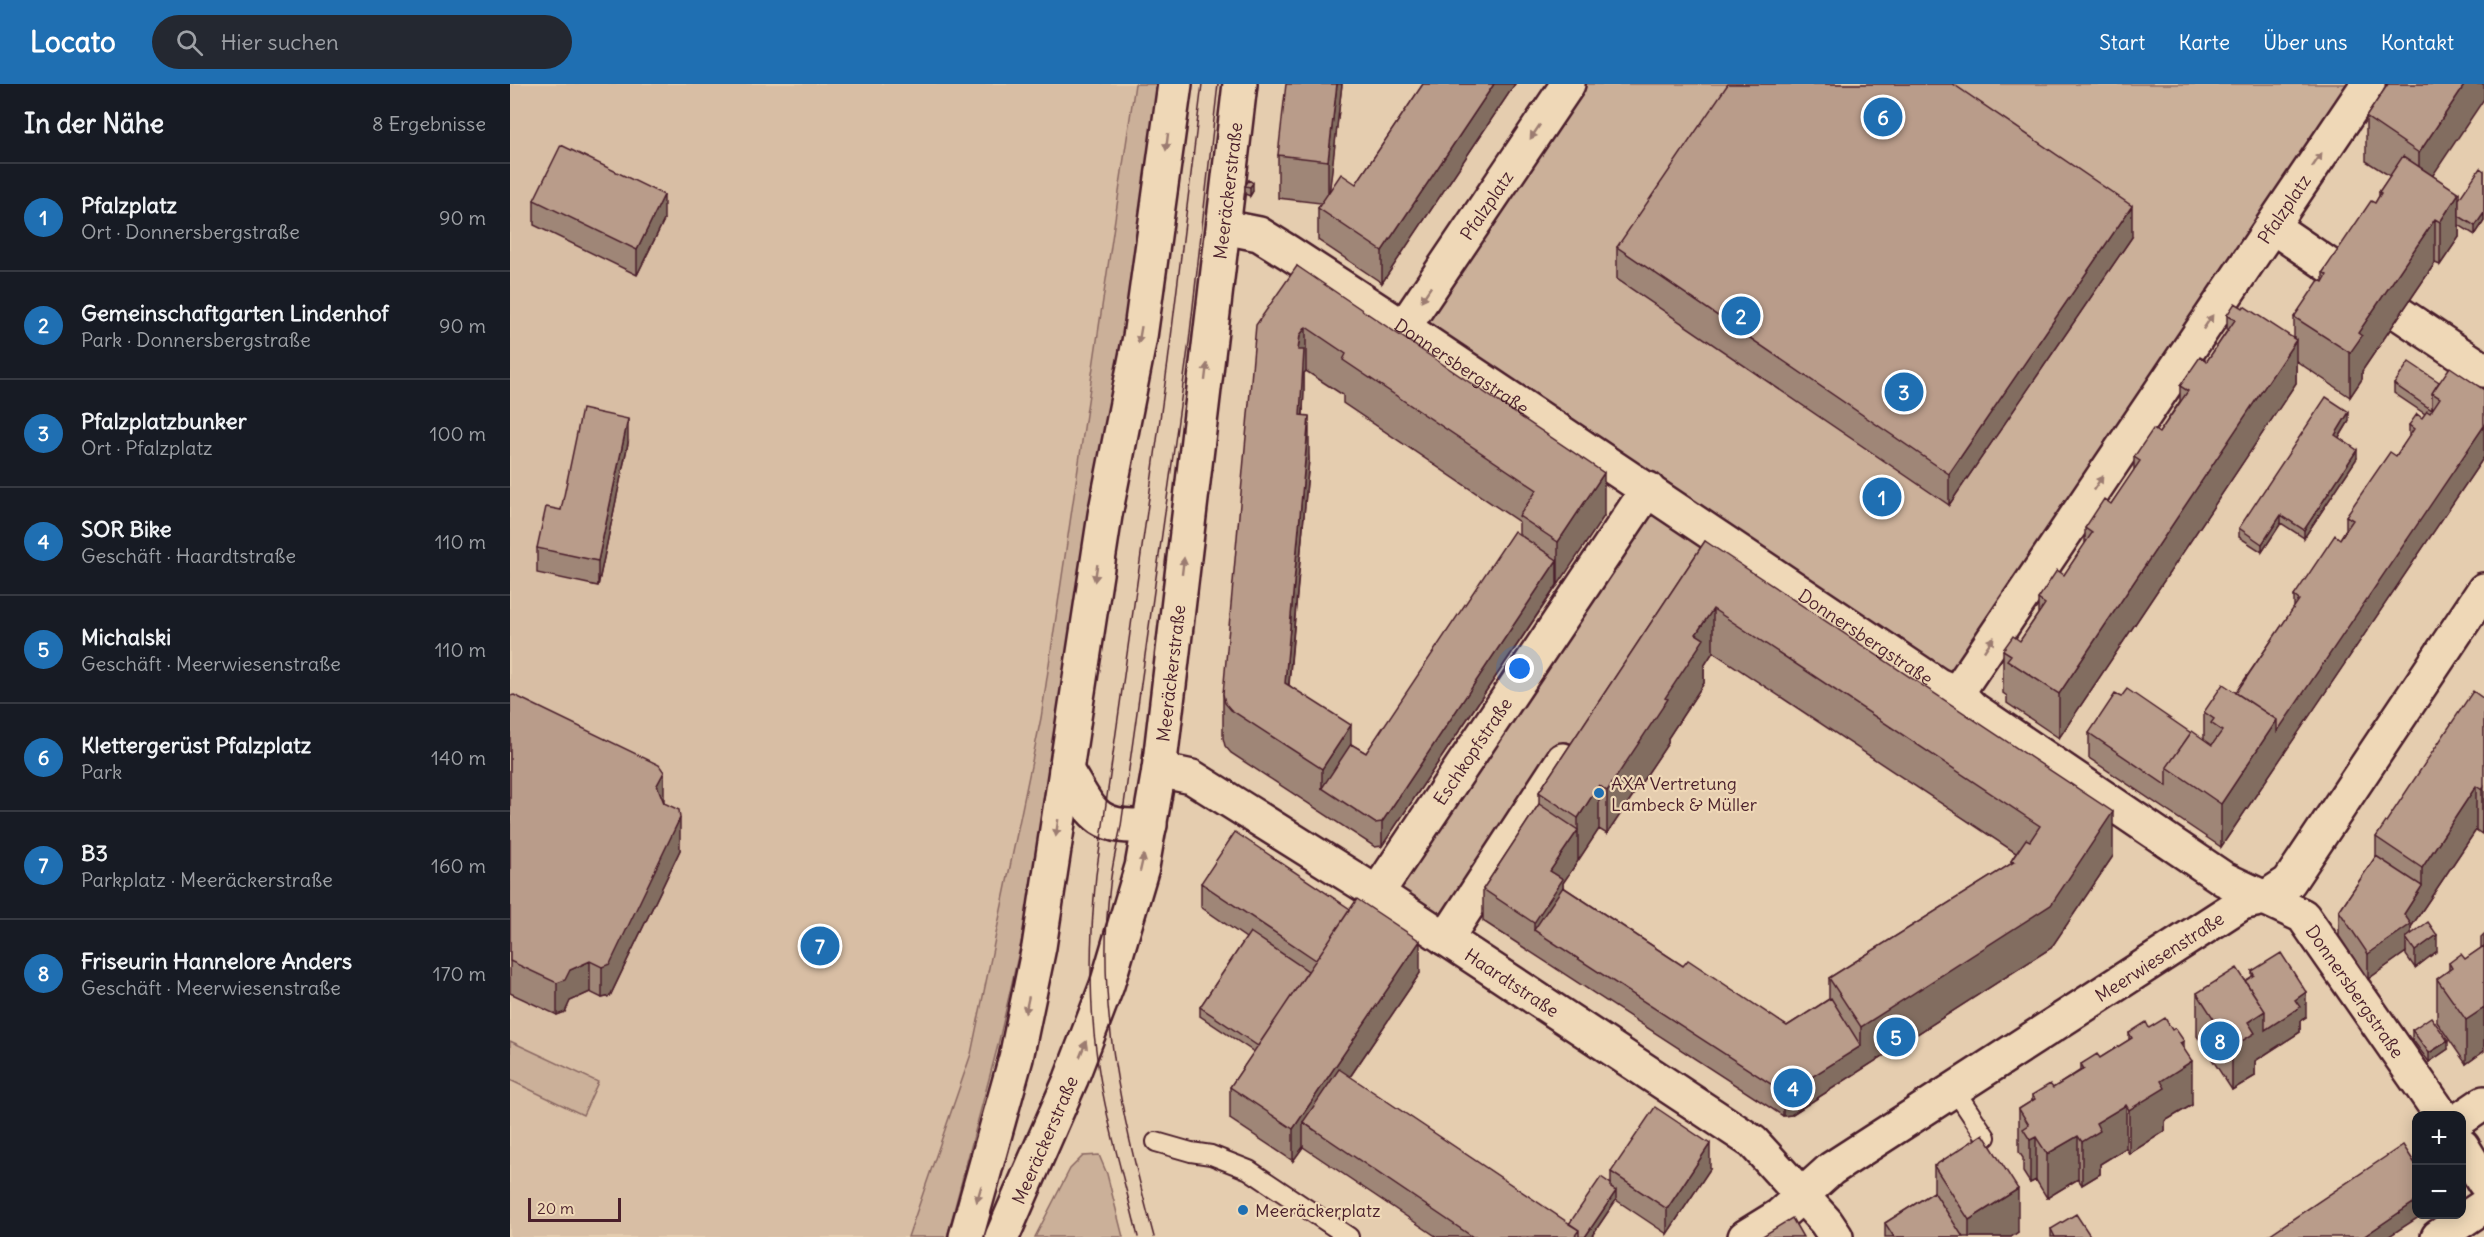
<!DOCTYPE html>
<html lang="de">
<meta charset="utf-8">
<style>
body{margin:0;font-family:Delius,sans-serif;background:#242831;color:#f1f3f6}
.controls{position:absolute;right:18px;bottom:18px;display:grid;overflow:hidden;border-radius:12px;box-shadow:0 3px 15px #0003}
.controls button{width:54px;height:54px;display:grid;place-items:center;padding:0;border:0;border-bottom:2px solid #363941;background:#171b24;color:#f1f3f6;font:30px sans-serif}
.scale{position:absolute;left:18px;bottom:15px;width:93px;box-sizing:border-box;padding-left:6px;border:3px solid #4a1f2b;border-top:0;font-size:16px;line-height:21px;white-space:nowrap;color:#4a1f2b;-webkit-text-stroke:4px #efd8b7;paint-order:stroke}
.you{position:absolute;left:1010px;top:585px;width:21px;height:21px;margin:-15px;border:4px solid #fff;border-radius:50%;background:#1a73e8;box-shadow:0 0 0 9px #1a73e833}
.badge{display:grid;place-items:center;width:39px;height:39px;border-radius:50%;background:#1f6fb2;color:#fff;font-size:20px;font-weight:700}
.pin{position:absolute;translate:-50% -50%;border:3px solid #fff;box-shadow:0 2px 6px #0006}
.list{margin:0;padding:0;list-style:none}
h2{display:flex;justify-content:space-between;align-items:center;height:78px;margin:0;padding:0 24px;font-size:26px}
h2 small{font-size:20px;font-weight:400;color:#9ea1a6}
.list li{display:grid;grid-template-columns:39px 1fr auto;gap:18px;align-items:center;box-sizing:border-box;height:108px;padding:0 24px;border-top:2px solid #363941}
.list b{display:block;font-size:22px;white-space:nowrap}
.list p{margin:0;font-size:20px;white-space:nowrap;color:#9ea1a6}
.list em{font-size:20px;font-style:normal;color:#9ea1a6}
.icon{flex:none;width:33px;height:33px;fill:none;stroke:currentColor;stroke-width:2;stroke-linecap:round;stroke-linejoin:round}
.map{position:relative;flex:none;width:1974px;height:1153px;overflow:hidden}
header{display:flex;align-items:center;gap:36px;box-sizing:border-box;height:84px;padding:0 30px;background:#1f6fb2;color:#fff}
header strong{font-size:28px}
nav{display:flex;gap:33px;margin-inline-start:auto;font-size:21px}
.search{width:420px;height:54px;background:#242831;display:flex;align-items:center;gap:15px;box-sizing:border-box;padding:0 21px;border-radius:33px;color:#9ea1a6;font-size:22px}
main{display:flex}
aside{flex:1;background:#171b24}
.map>svg:first-child{display:block}
.built{fill:#d8bea4}
.green{fill:#cbb099;stroke:#8a6862;stroke-width:1.5}
.lines{fill:none;stroke-linecap:round;stroke-linejoin:round}
.service-casing{stroke:#4a1f2b;stroke-width:22}
.minor-casing{stroke:#4a1f2b;stroke-width:38}
.tertiary-casing{stroke:#4a1f2b;stroke-width:38}
.service{stroke:#efd8b7;stroke-width:18}
.minor{stroke:#efd8b7;stroke-width:33}
.tertiary{stroke:#efd8b7;stroke-width:33}
.tram{stroke:#4a1f2b;stroke-width:1.5}
.wall{fill:#9f8677;stroke:#4a1f2b;stroke-width:1.5;fill-rule:evenodd}
.shaded-wall{fill:#826d61;stroke:#4a1f2b;stroke-width:1.5}
.building{fill:#b99c8a;stroke:#4a1f2b;stroke-width:1.5}
.oneway{fill:#9c7c71}
.poi-dot{fill:#1f6fb2;stroke:#efd8b7;stroke-width:2}
.labels{text-anchor:middle;dominant-baseline:central;stroke-width:4.5;stroke-linejoin:round;paint-order:stroke}
.street-label{font-size:18px;fill:#4a1f2b;stroke:#efd8b7}
.poi-label{font-size:18px;fill:#4a1f2b;stroke:#efd8b7;text-anchor:start}
</style>
<header>
<strong>Locato</strong>
<div class="search"><svg class="icon" aria-label="search" viewBox="0 0 24 24"><circle cx="10" cy="10" r="6"/><path d="M15 15l6 6"/></svg>Hier suchen</div>
<nav><a>Start</a><a>Karte</a><a>Über uns</a><a>Kontakt</a></nav>
</header>
<main>
<aside>
<h2>In der Nähe<small>8 Ergebnisse</small></h2>
<ul class="list">
<li><span class="badge">1</span><div><b>Pfalzplatz</b><p>Ort · Donnersbergstraße</p></div><em>90 m</em></li>
<li><span class="badge">2</span><div><b>Gemeinschaftgarten Lindenhof</b><p>Park · Donnersbergstraße</p></div><em>90 m</em></li>
<li><span class="badge">3</span><div><b>Pfalzplatzbunker</b><p>Ort · Pfalzplatz</p></div><em>100 m</em></li>
<li><span class="badge">4</span><div><b>SOR Bike</b><p>Geschäft · Haardtstraße</p></div><em>110 m</em></li>
<li><span class="badge">5</span><div><b>Michalski</b><p>Geschäft · Meerwiesenstraße</p></div><em>110 m</em></li>
<li><span class="badge">6</span><div><b>Klettergerüst Pfalzplatz</b><p>Park</p></div><em>140 m</em></li>
<li><span class="badge">7</span><div><b>B3</b><p>Parkplatz · Meeräckerstraße</p></div><em>160 m</em></li>
<li><span class="badge">8</span><div><b>Friseurin Hannelore Anders</b><p>Geschäft · Meerwiesenstraße</p></div><em>170 m</em></li>
</ul>
</aside>
<div class="map">
<svg width="1974" height="1153" viewBox="0 0 1974 1153">
<rect width="100%" height="100%" fill="#e5cdaf"/>
<filter id="ink" filterUnits="userSpaceOnUse"><feTurbulence type="fractalNoise" baseFrequency=".0167" numOctaves="2"/><feDisplacementMap in="SourceGraphic" scale="12" xChannelSelector="R" yChannelSelector="G"/><feConvolveMatrix kernelMatrix="1 2 1 2 8 2 1 2 1" color-interpolation-filters="sRGB"/></filter>
<g filter="url(#ink)">
<path class="built" d="M0,0H628L531,634L463,969L404,1153H0Z"/>
<path class="green" d="M625,0H657L544,712L488,961L437,1153H398L461,970L531,634Z
M1069,0H1858L1447,609L1202,449L936,855L867,809L1138,406L904,243Z
M0,957L88,998L73,1031L0,996Z
M589,1071L597,1090L613,1153H525L560,1085L573,1072Z"/>
<g class="lines">
<g class="service-casing">
<path id="service" d="M1444,1005L1476,1053
M646,1058L681,1068L701,1071L739,1086L839,1153"/>
</g>
<g class="minor-casing">
<g id="minor">
<path id="s1" d="M714,143L749,150L778,168L910,254L1428,601L1447,609L1463,625L1714,795L1793,832L1932,1032"/>
<path d="M1763,143L1839,195"/>
<path d="M1890,230L1974,286"/>
<path id="s2" d="M894,243L1058,0"/>
<path id="s3" d="M1447,609L1858,0"/>
<path id="s4" d="M649,686L682,693L867,809L1243,1058L1316,1138L1326,1153"/>
<path id="s5" d="M867,809L1138,405"/>
<path d="M936,855L1053,676"/>
<path d="M1952,1034L1974,1019"/>
<path d="M1952,1062L1974,1098"/>
<path id="s6" d="M1235,1153L1269,1132L1321,1085L1732,819L1755,814L1779,798L1974,506"/>
<path d="M1928,1153L1974,1122"/>
</g>
</g>
<g class="tertiary-casing">
<g id="tertiary">
<path d="M556,686C581,727 585,747 640,741"/>
<path d="M456,1153L506,974L529,863L595,431L630,253L665,0"/>
<path id="s7" d="M492,1153L561,995L597,901L632,783L649,686L730,0"/>
</g>
</g>
<use href="#service" class="service"/>
<use href="#minor" class="minor"/>
<use href="#tertiary" class="tertiary"/>
<path class="tram" d="M628,1153C614,1094 595,1034 587,974C578,913 580,852 586,791L658,278L692,0
M644,1153C613,1039 585,920 600,801C602,781 607,762 611,742L679,258L708,0"/>
</g>
<path class="wall" d="M832,0L819,108L846,100L913,0H1005L872,199L808,156V124L811,119L768,114V71Z
M1878,0L1923,92L1949,115L1974,87V137L1965,151L1949,141V153L1930,181L1925,179L1852,287V295L1840,313L1786,277V299L1549,654L1497,619V612L1493,609V566L1510,557L1528,530V515L1554,491L1575,460V444L1601,420L1624,387V373L1649,349L1670,317V302L1697,277L1717,247V231L1784,254V233L1813,198V188L1865,119L1869,112V108L1880,92L1856,77V33Z
M739,96L743,107L740,112L735,110V102Z
M24,116L154,136L127,191L24,141Z
M1622,153L1439,421L1107,195V163Z
M787,182L1094,432L872,762L865,763L721,669L715,662L713,654V610ZM796,287L833,311V319L1009,438V450L856,669L841,660L779,601L799,375L793,331L794,289Z
M1929,298L1974,373L1711,763L1579,674V649L1611,613L1694,656V628L1726,608L1784,524V512L1830,455L1836,445V432L1886,372L1899,353V341L1912,334L1915,330L1884,309V300Z
M1839,337L1829,354L1847,374L1794,454L1771,439L1752,468L1729,453V444Z
M118,359L88,502L27,489V464Z
M1195,457L1603,772L1541,864L1281,1031L1273,1032L973,837V805L1029,720V708ZM1203,568L1506,769L1501,777V780L1319,894V915L1277,942L1173,882L1053,803V799L1089,745L1097,750L1158,659V654L1194,599V582Z
M0,612L154,718L170,766L100,912L92,914L80,908L60,917L55,928L47,931L0,909Z
M1974,615L1972,750L1966,746L1901,843V851L1927,867L1905,884L1896,871V868L1858,895L1829,852V827L1866,772V753Z
M691,799L910,889L840,993L1059,1140L1101,1100V1088L1200,1085L1157,1150L1106,1116L1081,1153H927L793,1063L783,1077L720,1035V1003L744,968L690,932V923L736,854L691,823Z
M1974,850V967L1956,980L1927,938V895L1939,886V879L1955,875L1971,864V853Z
M1742,887L1796,933L1790,937V948L1745,977V992L1722,1006L1687,952V909L1735,897L1742,893Z
M1639,944L1674,964L1682,1021L1655,1037V1047L1619,1070L1616,1064L1590,1080V1090L1572,1101L1568,1095L1537,1114L1526,1096L1520,1099L1513,1088V1074L1509,1068V1025L1522,1017V1011L1543,1004L1571,986V980L1590,974L1619,956V949Z
M1902,946L1938,965L1919,978L1902,955Z
M1424,1082L1508,1148L1501,1153H1375V1139L1424,1108Z
M1541,1145L1581,1153H1541Z"/>
<path class="shaded-wall" d="M827,0H832L818,120V77Z
M984,0H1005L872,199V167Z
M1955,0H1974V15L1909,112V69Z
M743,99V107L740,112V103Z
M1949,109V153L1930,181V138Z
M154,111V136L127,191V166Z
M1622,122V153L1439,421V390Z
M1974,129V137L1965,151V142Z
M1925,135V179L1852,287V295L1840,313V269L1848,249Z
M796,243V287L794,289V309L790,374L788,266L790,251Z
M1786,256V299L1549,654V610Z
M1839,328V337L1825,360V351Z
M799,332V375L775,642V599Z
M118,335V359L88,502V477Z
M1974,342V373L1711,763V720L1767,636Z
M1847,366V374L1794,454V446Z
M1094,389V432L1048,501V458Z
M1771,431V439L1752,468V460Z
M1047,476V501L872,762V738Z
M1203,525V568L1194,582V599L1158,654V659L1097,750V707L1186,550Z
M841,641V684L812,704V685Z
M154,688V720L147,701Z
M1089,701V745L1068,777V734Z
M1966,702V746L1901,843V862L1896,854V868L1858,895V870L1894,830L1912,802V784Z
M1974,703V746L1972,750V706Z
M1603,728V772L1541,864L1281,1031L1273,1032V1008L1351,962V943Z
M170,734V766L100,912L92,914V883Z
M1068,746V777L1053,799V827L1024,846V839L1040,787Z
M1927,851V867L1905,884V867Z
M910,857V889L804,1046L793,1038V1063L783,1077V1045Z
M80,877V908L60,917L55,928L47,931V899L60,886Z
M1796,908V933L1790,937V948L1745,977V992L1722,1006V963L1738,938L1755,927L1785,916Z
M1974,924V967L1956,980V936Z
M1674,957V982L1682,977V1021L1655,1037V1047L1619,1070V1026L1651,997L1670,959Z
M1938,957V965L1919,978V969Z
M1616,1021V1064L1590,1080V1090L1572,1101V1058L1586,1039Z
M1568,1052V1095L1537,1114V1070Z
M1526,1053V1096L1520,1099V1056Z
M1200,1060V1085L1157,1150V1125Z
M1508,1105V1148L1501,1153H1459V1136Z
M1106,1107V1116L1081,1153H1075Z
M1906,1117V1131H1912L1878,1153H1853Z"/>
<path class="building" d="M776,0H827L818,77L768,71Z
M913,0H984L872,167L808,124L831,90L846,100Z
M1218,0H1443L1622,122L1439,390L1107,163Z
M1878,0H1955L1909,69L1856,33Z
M51,61L154,111L127,166L24,116Z
M1893,72L1949,109L1930,138L1925,135L1848,249L1852,252L1840,269L1784,233L1809,196L1813,198L1817,191L1813,188L1861,117L1865,119L1871,109L1869,108Z
M1970,84L1974,87V129L1965,142L1949,132V115Z
M739,96L743,99L740,103L735,102Z
M787,182L1094,389L1048,458L1009,432L1027,406L833,276L836,270L796,243L790,251L788,266H794L790,331L799,332L775,599L841,641L812,685L721,626L715,619L713,610L746,241Z
M1725,219L1733,224L1734,222L1786,256L1549,610L1497,576L1501,571L1493,566L1503,552L1510,557L1535,520L1528,515L1547,486L1554,491L1582,449L1575,444L1594,415L1601,420L1630,377L1624,373L1643,345L1649,349L1678,307L1670,302L1690,273L1697,277L1725,236L1717,231Z
M1899,278L1929,298L1922,309V326L1884,300Z
M1940,283L1974,306V342L1767,648V636L1726,609L1789,516L1784,512L1825,451L1830,455L1843,436L1836,432L1880,368L1886,372L1904,345L1899,341L1907,330L1912,334L1917,327L1920,329L1930,314L1922,309Z
M1816,313L1839,328L1825,351L1847,366L1794,446L1771,431L1752,460L1729,444Z
M72,325L118,335L88,477L27,464L36,423L51,426Z
M1004,447L1047,476L872,738L865,739L812,704L841,660L856,669Z
M1195,457L1603,728L1541,821L1351,943L1319,894L1504,778L1501,777L1516,755L1520,757L1530,742L1203,525L1186,550L1194,555L1155,614L1158,615L1097,707L1089,701L1068,734L1029,708Z
M1713,600L1767,636L1711,720L1657,683L1682,647L1702,661L1712,647L1701,639L1704,635L1694,628Z
M1617,605L1681,649L1657,683V702L1579,649L1605,610L1611,613Z
M1963,607L1974,615V703L1972,706L1966,702L1912,784L1866,753Z
M4,611L149,681L154,688L147,701L154,719L169,726L170,734L100,880L92,883L80,877L60,886L55,896L47,899L0,877V612Z
M1029,720L1068,746L1040,787L1053,795L1024,839L973,805Z
M725,748L840,825L806,876L691,799Z
M1866,772L1912,802L1894,830L1901,840L1858,870L1829,827Z
M1053,803L1173,882L1178,876L1277,942L1321,914L1351,962L1281,1006L1273,1008L1024,846Z
M847,815L910,857L783,1045L720,1003Z
M1918,838L1927,851L1905,867L1896,854Z
M740,848L798,887L748,962L690,923Z
M1974,862V924L1956,936L1927,895L1942,884L1939,879L1951,870L1955,875Z
M1771,869L1796,908L1785,916L1790,923L1755,946V927L1735,897L1744,891L1742,887Z
M1727,884L1755,927L1738,938L1745,949L1722,963L1687,909Z
M1921,933L1938,957L1919,969L1902,946Z
M1655,934L1662,946L1665,944L1674,957L1670,959L1682,977L1651,997L1655,1004L1619,1026L1616,1021L1586,1039L1590,1047L1572,1058L1568,1052L1537,1070L1526,1053L1520,1056L1513,1045L1519,1041L1509,1025L1525,1015L1522,1011L1540,1000L1543,1004L1574,985L1571,980L1587,970L1590,974L1622,954L1619,949L1636,938L1639,944Z
M829,985L1069,1146L1064,1153H963L793,1038Z
M1145,1023L1200,1060L1157,1125L1101,1088Z
M1473,1050L1508,1105L1459,1136L1424,1082Z
M1893,1061L1906,1081V1117L1853,1153H1756Z
M1091,1093L1101,1100V1104L1106,1107L1075,1153H1069V1146L1059,1140Z
M1424,1108L1453,1153H1384L1375,1139Z
M1566,1130L1581,1153H1545L1541,1145Z
M1282,1134L1293,1153H1251Z"/>
<defs><path id="oneway-solid" d="M-6-.8H1V-3.2L6.5 0L1 3.2V.8H-6Z" transform="scale(1.5)"/></defs>
<g class="oneway">
<use href="#oneway-solid" transform="translate(1025 48) rotate(124)"/>
<use href="#oneway-solid" transform="translate(657 58) rotate(97)"/>
<use href="#oneway-solid" transform="translate(1807 76) rotate(-56)"/>
<use href="#oneway-solid" transform="translate(916 210) rotate(124)"/>
<use href="#oneway-solid" transform="translate(1698 238) rotate(-56)"/>
<use href="#oneway-solid" transform="translate(630 251) rotate(100)"/>
<use href="#oneway-solid" transform="translate(696 288) rotate(-83)"/>
<use href="#oneway-solid" transform="translate(1588 399) rotate(-56)"/>
<use href="#oneway-solid" transform="translate(673 482) rotate(-83)"/>
<use href="#oneway-solid" transform="translate(586 489) rotate(99)"/>
<use href="#oneway-solid" transform="translate(1479 560) rotate(-56)"/>
<use href="#oneway-solid" transform="translate(547 744) rotate(98)"/>
<use href="#oneway-solid" transform="translate(632 779) rotate(-77)"/>
<use href="#oneway-solid" transform="translate(517 921) rotate(102)"/>
<use href="#oneway-solid" transform="translate(573 965) rotate(-68)"/>
<use href="#oneway-solid" transform="translate(469 1110) rotate(106)"/>
</g>
</g>
<g class="poi-dot">
<circle cx="1089" cy="709" r="6"/>
<circle cx="733" cy="1126" r="6"/>
</g>
<g class="labels">
<g class="street-label">
<text stroke="none"><textPath href="#s7" startOffset="1078">Meeräckerstraße</textPath></text>
<text stroke="none"><textPath href="#s2" startOffset="147">Pfalzplatz</textPath></text>
<text stroke="none"><textPath href="#s3" startOffset="584">Pfalzplatz</textPath></text>
<text stroke="none"><textPath href="#s1" startOffset="278">Donnersbergstraße</textPath></text>
<text stroke="none"><textPath href="#s1" startOffset="764">Donnersbergstraße</textPath></text>
<text stroke="none"><textPath href="#s7" startOffset="592">Meeräckerstraße</textPath></text>
<text stroke="none"><textPath href="#s5" startOffset="171">Eschkopfstraße</textPath></text>
<text stroke="none"><textPath href="#s6" startOffset="501">Meerwiesenstraße</textPath></text>
<text stroke="none"><textPath href="#s4" startOffset="414">Haardtstraße</textPath></text>
<text stroke="none"><textPath href="#s1" startOffset="1376">Donnersbergstraße</textPath></text>
<text stroke="none"><textPath href="#s7" startOffset="106">Meeräckerstraße</textPath></text>
</g>
<g class="poi-label">
<text x="1101" y="699">AXA Vertretung<tspan x="1101" dy="21">Lambeck &amp; Müller</tspan></text>
<text x="745" y="1126">Meeräckerplatz</text>
</g>
</g>
</svg>
<div class="controls">
<button>+</button>
<button>−</button>
</div>
<div class="scale">20 m</div>
<div class="you"></div>
<div class="pin badge" style="left:1372px;top:413px">1</div>
<div class="pin badge" style="left:1231px;top:232px">2</div>
<div class="pin badge" style="left:1394px;top:308px">3</div>
<div class="pin badge" style="left:1283px;top:1004px">4</div>
<div class="pin badge" style="left:1386px;top:953px">5</div>
<div class="pin badge" style="left:1373px;top:33px">6</div>
<div class="pin badge" style="left:310px;top:862px">7</div>
<div class="pin badge" style="left:1710px;top:957px">8</div>
</div>
</main>
